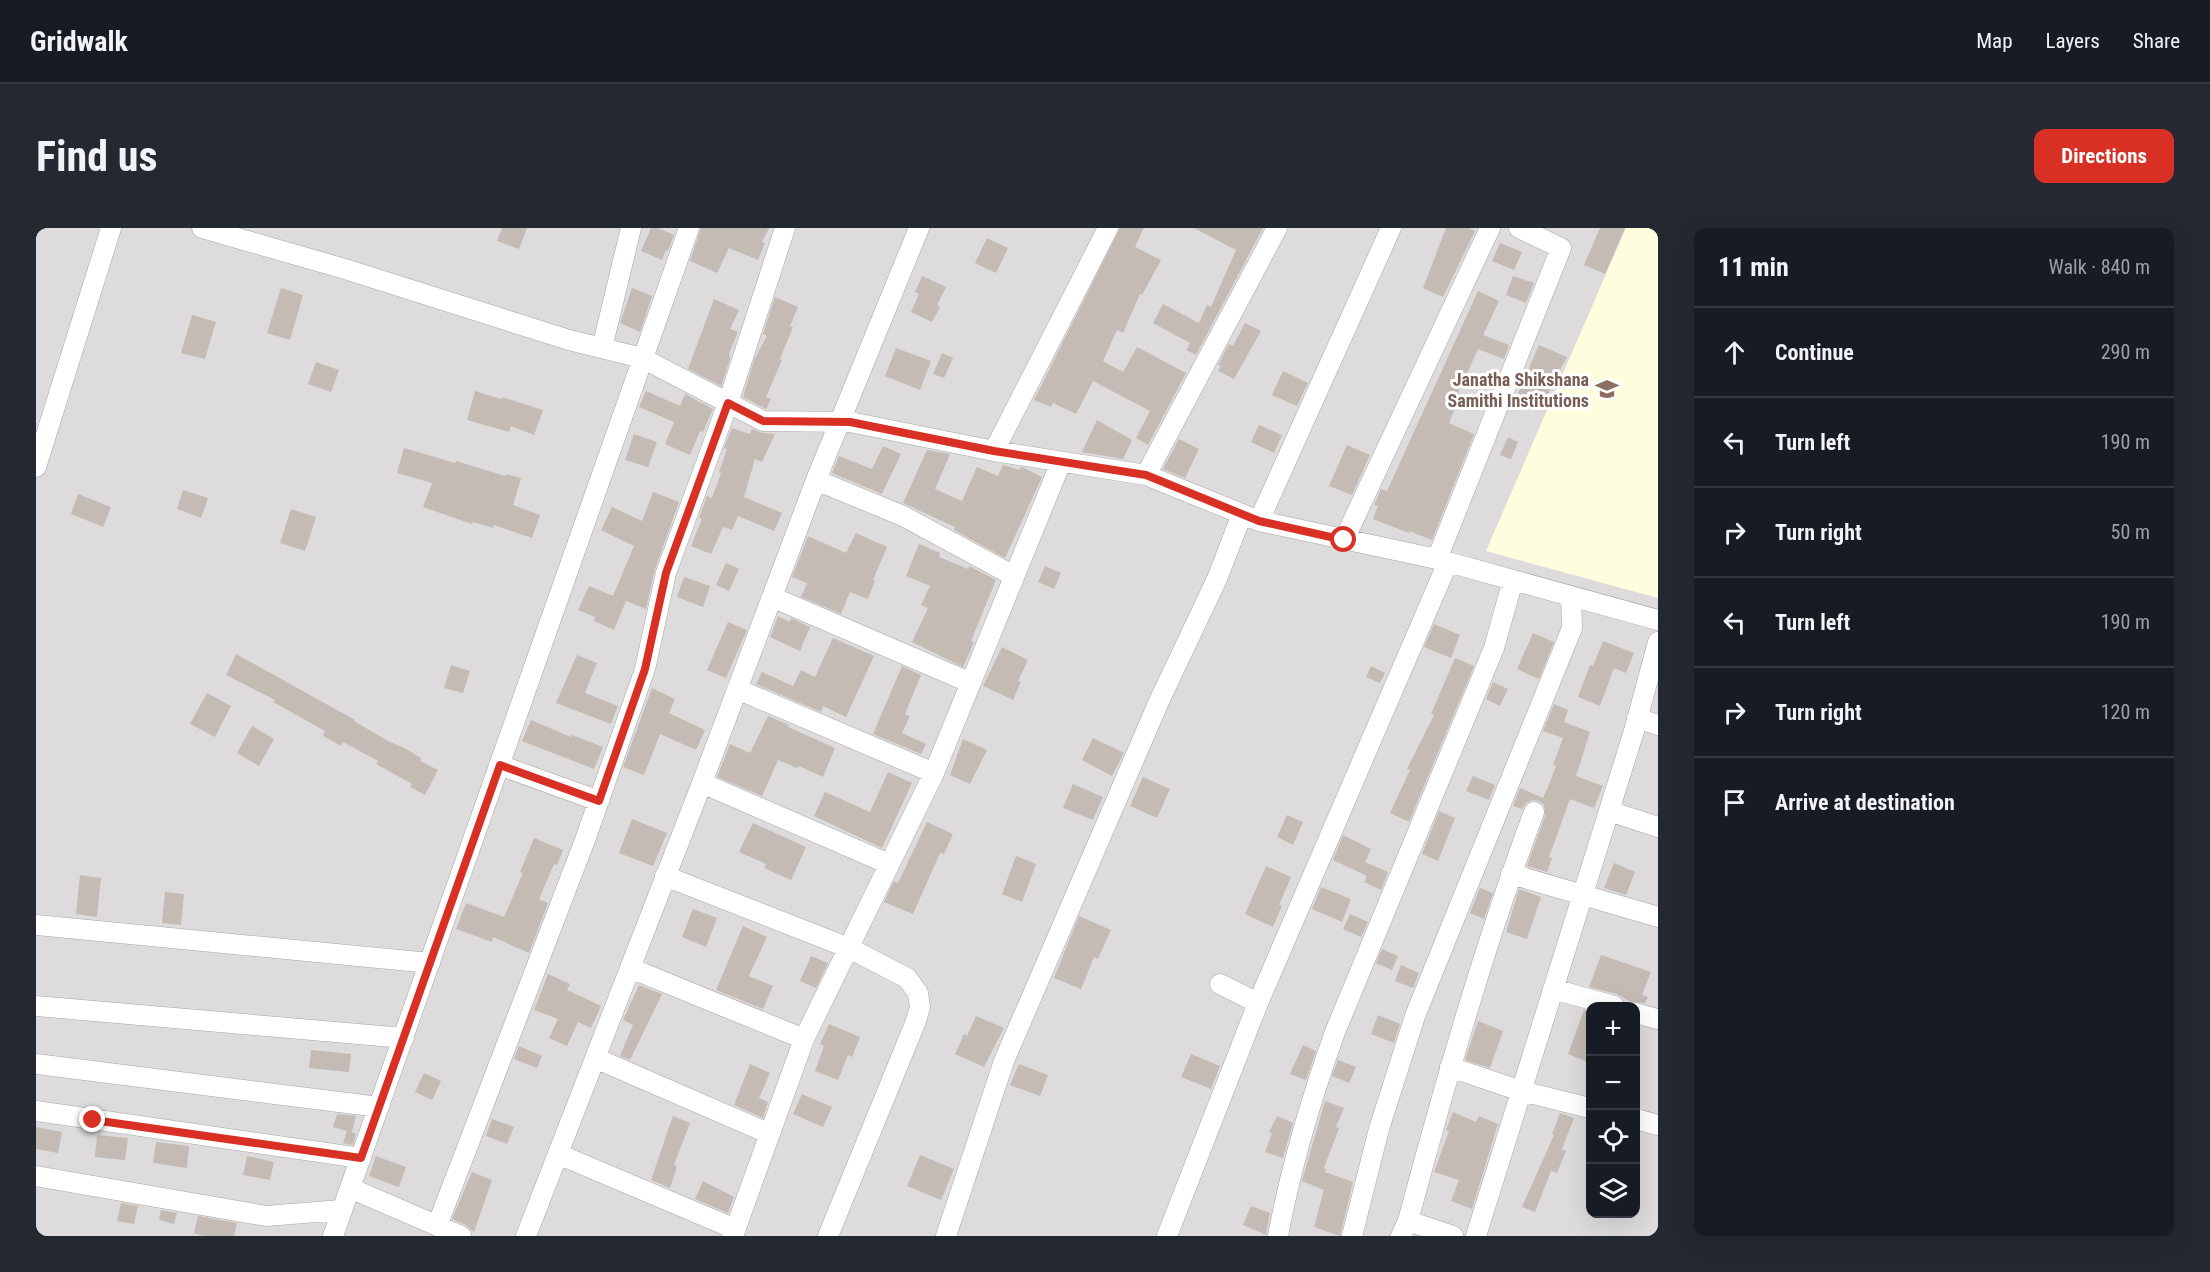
<!DOCTYPE html>
<meta charset="utf-8">
<style>
body{margin:0;font-family:"Roboto Condensed",sans-serif;background:#242831;color:#f1f3f6}
.controls{position:absolute;right:18px;bottom:18px;display:grid;overflow:hidden;border-radius:12px;box-shadow:0 6px 24px #0002}
.controls button{width:54px;height:54px;display:grid;place-items:center;padding:0;border:0;border-bottom:2px solid #363941;background:#171b24;color:#f1f3f6;font:30px sans-serif}
.stop{position:absolute;width:18px;height:18px;margin:-14px;border:4px solid #d93025;border-radius:50%;background:#fff}
.stop.end{background:#d93025;border-color:#fff;box-shadow:0 2px 6px #0008}
.list{margin:0;padding:0;list-style:none}
h2{display:flex;justify-content:space-between;align-items:center;height:78px;margin:0;padding:0 24px;font-size:26px}
h2 small{font-size:20px;font-weight:400;color:#9ea1a6}
.list li{display:grid;grid-template-columns:39px 1fr auto;gap:18px;align-items:center;box-sizing:border-box;height:90px;padding:0 24px;border-top:2px solid #363941}
.list b{display:block;font-size:22px;white-space:nowrap}
.list em{font-size:20px;font-style:normal;color:#9ea1a6}
.icon{flex:none;width:33px;height:33px;fill:none;stroke:currentColor;stroke-width:2;stroke-linecap:round;stroke-linejoin:round}
.map{position:relative;flex:none;width:1622px;height:1008px;overflow:hidden;border-radius:12px}
header{display:flex;align-items:center;gap:36px;box-sizing:border-box;height:84px;padding:0 30px;background:#171b24;border-bottom:2px solid #363941}
header strong{font-size:28px}
nav{display:flex;gap:33px;margin-inline-start:auto;font-size:21px}
.intro{display:flex;align-items:center;justify-content:space-between;box-sizing:border-box;height:144px;padding:0 36px}
h1{margin:0;font-size:42px}
.button{padding:15px 27px;border-radius:12px;background:#d93025;color:#fff;font-size:21px;font-weight:700}
main{display:flex;gap:36px;padding:0 36px}
aside{flex:1;background:#171b24;border-radius:12px;box-shadow:0 6px 24px #0002}
.map>svg:first-child{display:block}
.residential{fill:#dddbdb;fill-rule:evenodd}
.education{fill:#fefedf}
.building{fill:#c4bbb4}
.lines{fill:none;stroke-linecap:round;stroke-linejoin:round}
.minor-casing{stroke:#a6a6a6;stroke-width:21}
.minor{stroke:#fff;stroke-width:20}
.route{stroke:#d93025;stroke-width:8}
.labels{text-anchor:middle;dominant-baseline:central;stroke-width:6;stroke-linejoin:round;paint-order:stroke}
.education-label{font-size:18px;font-weight:bold;fill:#785e54;stroke:#fff;text-anchor:end}
</style>
<header>
<strong>Gridwalk</strong>
<nav><a>Map</a><a>Layers</a><a>Share</a></nav>
</header>
<div class="intro"><h1>Find us</h1><a class="button">Directions</a></div>
<main>
<div class="map">
<svg width="1622" height="1008" viewBox="0 0 1622 1008">
<rect width="100%" height="100%" fill="#efece5"/>
<path class="residential" d="M0,0H1622V1008H0ZM1554,778H1600V986H1554Z"/>
<path class="education" d="M1590,0H1622V370L1450,323Z"/>
<path class="building" d="M466,0H491L483,21L461,13Z
M615,0H622L638,7L632,23L630,22L626,32L605,23Z
M665,0H733L726,14L729,15L722,32L693,20L681,45L654,33Z
M1084,0H1108L1099,19L1125,32L1106,67L1104,66L1087,105L1081,102L1067,133L1087,144L1101,119L1150,145L1112,217L1100,210L1114,183L1057,153L1040,186L1017,175L1015,179L998,172Z
M1158,0H1227L1160,127L1150,122L1154,115L1117,95L1127,76L1163,95L1171,77L1175,79L1200,22Z
M1410,0H1432L1439,3L1407,69L1387,60Z
M1564,0H1589L1569,46L1548,37Z
M951,10L972,20L960,45L939,35Z
M1464,15L1486,24L1478,42L1456,33Z
M886,48L910,59L901,77L904,79L896,94L875,84L883,66L879,64Z
M1477,48L1498,55L1490,75L1470,67Z
M245,60L267,67L254,112L231,105Z
M596,60L616,68L604,104L584,95Z
M1442,63L1463,73L1447,107L1473,117L1468,131L1442,121L1422,165L1425,166L1413,195L1438,206L1396,312L1373,303V305L1337,291L1342,278L1338,277L1345,261L1351,263Z
M739,69L762,79L754,98L757,99L744,131L746,132L730,169L735,171L730,181L707,169L718,132L731,108L727,106Z
M678,71L703,82L694,101L702,104L693,125L694,131L685,158L652,141Z
M156,87L180,94L169,131L145,125Z
M1209,95L1225,103L1198,151L1182,143L1185,138L1182,137L1193,116L1197,118Z
M1503,117L1531,129L1506,177L1482,165Z
M860,120L895,133L884,162L849,148Z
M906,125L917,130L908,150L897,146Z
M280,134L303,142L295,164L272,156Z
M1247,143L1272,155L1261,178L1236,167Z
M439,163L465,171L466,169L507,182L498,207L475,198L473,204L431,192Z
M610,163L644,178L649,166L677,181L667,204L664,203L654,227L629,216L638,194L603,179Z
M1061,192L1096,212L1087,231L1046,224Z
M1223,197L1246,207L1238,225L1215,214Z
M696,200L714,206L716,201L726,205L739,206L726,234L719,231L708,269L746,285L738,303L702,288L696,302L687,299L675,326L655,318L666,291L663,290L671,268L676,270L685,245L683,244L691,221L688,220Z
M598,206L621,214L612,239L589,232Z
M1472,209L1482,214L1475,231L1464,227Z
M1143,211L1163,221L1149,250L1127,241Z
M1311,217L1334,227L1316,267L1293,258Z
M847,218L865,226L846,266L796,245L803,228L836,241Z
M368,220L419,235L420,233L469,248L470,246L485,250L477,277L504,287L496,310L458,297L457,300L437,294L436,296L387,279L396,255L361,245Z
M891,222L914,226L899,261L926,273L941,239L962,248L967,237L984,242L985,239L988,240L1006,249L969,330L918,302L919,299L867,275Z
M147,262L172,270L165,290L141,281Z
M617,264L643,274L619,341L610,381L590,373L578,402L558,393L559,389L542,382L553,358L577,368L598,318L565,302L576,279L606,293Z
M42,266L75,279L67,299L35,286Z
M255,281L280,289L269,323L244,315Z
M820,305L851,319L837,352L839,353L832,371L814,364L805,386L765,369L771,355L756,349L772,308L810,325Z
M883,316L904,325L903,329L932,341L933,338L960,352L935,413L938,414L927,439L876,414L892,380L885,377L894,358L870,348Z
M690,335L703,341L693,363L680,357Z
M1009,338L1025,345L1018,361L1002,354Z
M648,349L674,358L667,379L641,369Z
M742,388L754,394L755,390L774,399L764,423L734,409Z
M692,394L711,402L690,450L671,442Z
M1398,396L1424,407L1415,430L1388,419Z
M1497,405L1518,414L1503,451L1481,441Z
M797,410L838,428L810,489L787,478L785,484L720,456L726,444L757,458L765,442L779,449Z
M1567,413L1598,425L1590,445L1578,440L1564,478L1542,469L1554,437L1557,438Z
M966,419L992,432L982,453L985,454L977,472L947,458Z
M200,426L319,492L318,493L352,513L368,520L385,530L384,533L402,542L389,567L374,559L376,556L340,536L342,533L307,514L305,518L287,508L289,503L237,474L239,472L190,447Z
M541,427L561,435L549,465L582,478L575,496L520,475Z
M1419,430L1438,438L1373,594L1354,585L1374,542L1371,541L1398,487L1395,486Z
M415,437L434,443L427,465L408,460Z
M866,438L885,447L869,486L874,488L866,505L890,516L885,526L837,506Z
M1335,438L1349,445L1344,455L1330,449Z
M1457,454L1472,461L1464,478L1450,471Z
M616,460L639,471L633,485L669,502L660,522L624,506L608,547L587,539Z
M171,465L195,478L179,509L154,496Z
M1518,476L1532,482L1528,494L1554,504L1540,548L1567,558L1558,580L1534,571L1513,629L1516,630L1511,644L1491,638L1509,588L1508,577L1503,573L1496,572L1490,575L1486,581L1477,578L1484,560L1507,570L1512,559L1520,538L1517,537L1527,510L1507,503Z
M732,488L753,497L752,499L799,520L787,549L763,538L761,540L742,532L726,568L681,549L694,516L714,525Z
M495,492L535,509L536,507L567,519L558,541L486,513Z
M216,498L238,511L223,538L201,525Z
M1057,510L1088,525L1076,548L1046,532Z
M927,511L951,522L934,556L914,547Z
M852,544L876,555L846,620L778,588L789,564L834,584Z
M1437,548L1459,557L1453,572L1430,563Z
M1107,549L1134,561L1121,590L1094,578Z
M1037,556L1067,569L1057,592L1027,580Z
M1403,583L1419,590L1402,633L1386,626Z
M1251,587L1267,594L1257,617L1241,609Z
M596,591L631,605L617,638L583,625Z
M891,594L917,606L908,626L904,625L877,686L848,674L858,653L862,655Z
M717,595L770,619L755,652L728,640L730,636L703,624Z
M1307,607L1335,621L1329,634L1352,644L1345,662L1328,654L1331,648L1297,632Z
M498,610L527,622L521,637L518,636L503,671L512,675L493,725L457,709L456,714L420,701L430,675L468,689L487,645L484,644Z
M980,628L1000,636L986,674L966,666Z
M1578,635L1599,644L1590,667L1568,660Z
M1230,638L1255,649L1243,677L1246,678L1237,699L1209,686Z
M44,647L65,650L61,689L40,686Z
M1285,659L1315,671L1306,694L1276,681Z
M1444,660L1457,665L1448,691L1434,685Z
M1483,661L1505,669L1491,711L1470,704Z
M129,664L148,666L145,697L126,695Z
M657,681L681,690L670,719L646,709Z
M1314,686L1332,694L1325,709L1307,701Z
M1043,688L1075,702L1062,731L1058,729L1045,761L1018,750Z
M707,698L731,709L713,748L737,758L727,781L680,762Z
M1346,721L1362,728L1356,742L1340,735Z
M1565,727L1615,744L1606,767L1612,769L1609,775L1595,774L1581,766L1553,759Z
M775,728L792,735L780,760L764,753Z
M1365,737L1383,745L1377,760L1359,753Z
M512,746L534,756L531,762L565,778L555,800L542,794L531,818L513,810L522,791L498,782Z
M603,757L626,766L594,832L584,828L597,797L587,792Z
M1548,782L1554,784V835L1532,826Z
M1342,787L1364,796L1358,815L1335,806Z
M940,788L968,800L948,839L919,826L928,806L931,808Z
M1442,793L1467,803L1454,840L1429,832Z
M793,796L824,809L816,829L812,827L802,852L779,843L788,818L784,816Z
M1267,817L1280,823L1270,852L1254,846Z
M483,818L506,828L501,840L478,831Z
M275,822L315,826L313,844L273,840Z
M1155,826L1184,838L1175,861L1145,849Z
M1302,832L1320,839L1313,855L1296,848Z
M714,836L734,845L723,870L732,874L727,890L698,877Z
M983,836L1012,847L1004,868L974,857Z
M388,845L405,853L396,872L379,864Z
M766,866L796,879L787,899L757,886Z
M1289,873L1308,880L1300,899L1303,900L1288,940L1290,941L1289,944L1317,954L1304,1008L1278,999L1288,962L1266,953Z
M1417,884L1440,894L1443,888L1462,896L1436,981L1415,973L1423,952L1398,944L1413,903L1410,902Z
M1524,885L1538,890L1526,921L1530,923L1521,945L1515,943L1499,984L1486,979L1518,907L1516,906Z
M301,886L320,888L316,904L320,906L317,917L307,915L311,903L297,899Z
M637,888L654,895L638,937L641,939L634,960L615,952Z
M1241,888L1257,895L1247,930L1229,924L1236,905L1233,904Z
M456,891L478,899L471,916L450,908Z
M0,899L26,904L22,925L0,921Z
M61,907L92,910L89,932L59,929Z
M120,914L153,918L151,940L117,935Z
M884,927L918,941L905,972L871,958Z
M211,928L238,934L234,952L207,947Z
M340,928L370,939L363,959L333,948Z
M436,944L456,952L438,1004L430,997L416,991Z
M667,953L698,969L692,985L659,971Z
M85,975L102,978L98,996L81,993Z
M1215,978L1234,985L1230,1007L1207,997Z
M125,982L141,985L138,996L123,992Z
M162,988L201,995L198,1008H168L158,1005Z"/>
<g class="lines">
<g class="minor-casing">
<path id="minor" d="M166,0L309,41L533,112L606,130L727,193L814,194L958,223L1110,247L1223,293L1401,331L1622,392
M566,120L595,0
M958,223L1072,0
M0,239L75,0
M1110,247L1241,0
M780,252L867,288L978,348
M1223,293L1355,0
M1308,312L1454,0
M1401,331L1525,20L1483,0
M736,369L935,455
M701,461L898,545
M1601,490L1622,497
M463,537L563,573
M666,555L853,636
M1573,583L1622,599
M1475,646L1622,689
M629,648L813,720L871,750L882,765L884,779L880,793L792,1008
M0,697L394,735
M594,740L768,811
M1184,756L1222,775
M1517,761L1578,778
M0,778L368,810
M1600,785L1621,791
M559,830L734,906
M0,836L343,879
M1414,839L1485,863L1554,880
M0,883L325,930
M1600,891L1622,897
M522,926L699,1001
M0,948L230,988L306,982
M314,960L425,1008
M1372,993L1417,1008
M401,998L549,612L609,441L630,345L692,175L749,0
M297,1008L653,0
M490,1008L666,555L780,252L883,0
M697,1008L768,811L898,545L1025,234
M910,1008L968,833L1124,471L1181,351L1206,286
M1131,1008L1222,775L1412,334
M1242,1008C1255,938 1275,871 1299,804L1458,420L1477,352
M1316,1008L1343,901L1379,788L1536,400L1535,368
M1365,1008L1372,993C1409,855 1448,718 1498,584
M1440,1008L1598,503L1622,414"/>
</g>
<use href="#minor" class="minor"/>
</g>
<g class="lines">
<path class="route" d="M57,892L325,930L464,537L563,573L609,441L630,345L692,175L727,193L814,194L958,223L1110,247L1223,293L1308,312"/>
</g>
<defs>
<g id="university-bare" transform="scale(1.8)"><path d="M0-5L7-2L0 1L-7-2ZM-4 1L0 2.5L4 1V4Q0 6-4 4Z" fill="#8d6e63" stroke="#fff" stroke-width="2.5" paint-order="stroke"/></g>
</defs>
<g fill-rule="evenodd">
<use href="#university-bare" x="1571" y="161"/>
</g>
<g class="labels">
<g class="education-label">
<text x="1553" y="151">Janatha Shikshana<tspan x="1553" dy="21">Samithi Institutions</tspan></text>
</g>
</g>
</svg>
<div class="controls">
<button>+</button>
<button>−</button>
<button><svg class="icon" aria-label="locate" viewBox="0 0 24 24"><circle cx="12" cy="12" r="6"/><path d="M12 2v4M12 18v4M2 12h4M18 12h4"/></svg></button>
<button><svg class="icon" aria-label="layers" viewBox="0 0 24 24"><path d="M12 4l9 5-9 5-9-5zM3 14l9 5 9-5"/></svg></button>
</div>
<div class="stop" style="left:1308px;top:312px"></div>
<div class="stop end" style="left:57px;top:892px"></div>
</div>
<aside>
<h2>11 min<small>Walk · 840 m</small></h2>
<ul class="list">
<li><svg class="icon" aria-label="ahead" viewBox="0 0 24 24"><path d="M12 20V5M6 11l6-6 6 6"/></svg><div><b>Continue</b></div><em>290 m</em></li>
<li><svg class="icon" aria-label="left" viewBox="0 0 24 24"><path d="M17 20v-9H6M10 6l-5 5 5 5"/></svg><div><b>Turn left</b></div><em>190 m</em></li>
<li><svg class="icon" aria-label="right" viewBox="0 0 24 24"><path d="M7 20v-9h11M14 6l5 5-5 5"/></svg><div><b>Turn right</b></div><em>50 m</em></li>
<li><svg class="icon" aria-label="left" viewBox="0 0 24 24"><path d="M17 20v-9H6M10 6l-5 5 5 5"/></svg><div><b>Turn left</b></div><em>190 m</em></li>
<li><svg class="icon" aria-label="right" viewBox="0 0 24 24"><path d="M7 20v-9h11M14 6l5 5-5 5"/></svg><div><b>Turn right</b></div><em>120 m</em></li>
<li><svg class="icon" aria-label="arrive" viewBox="0 0 24 24"><path d="M6 21V4h12l-3 4 3 4H6"/></svg><div><b>Arrive at destination</b></div></li>
</ul>
</aside>
</main>
